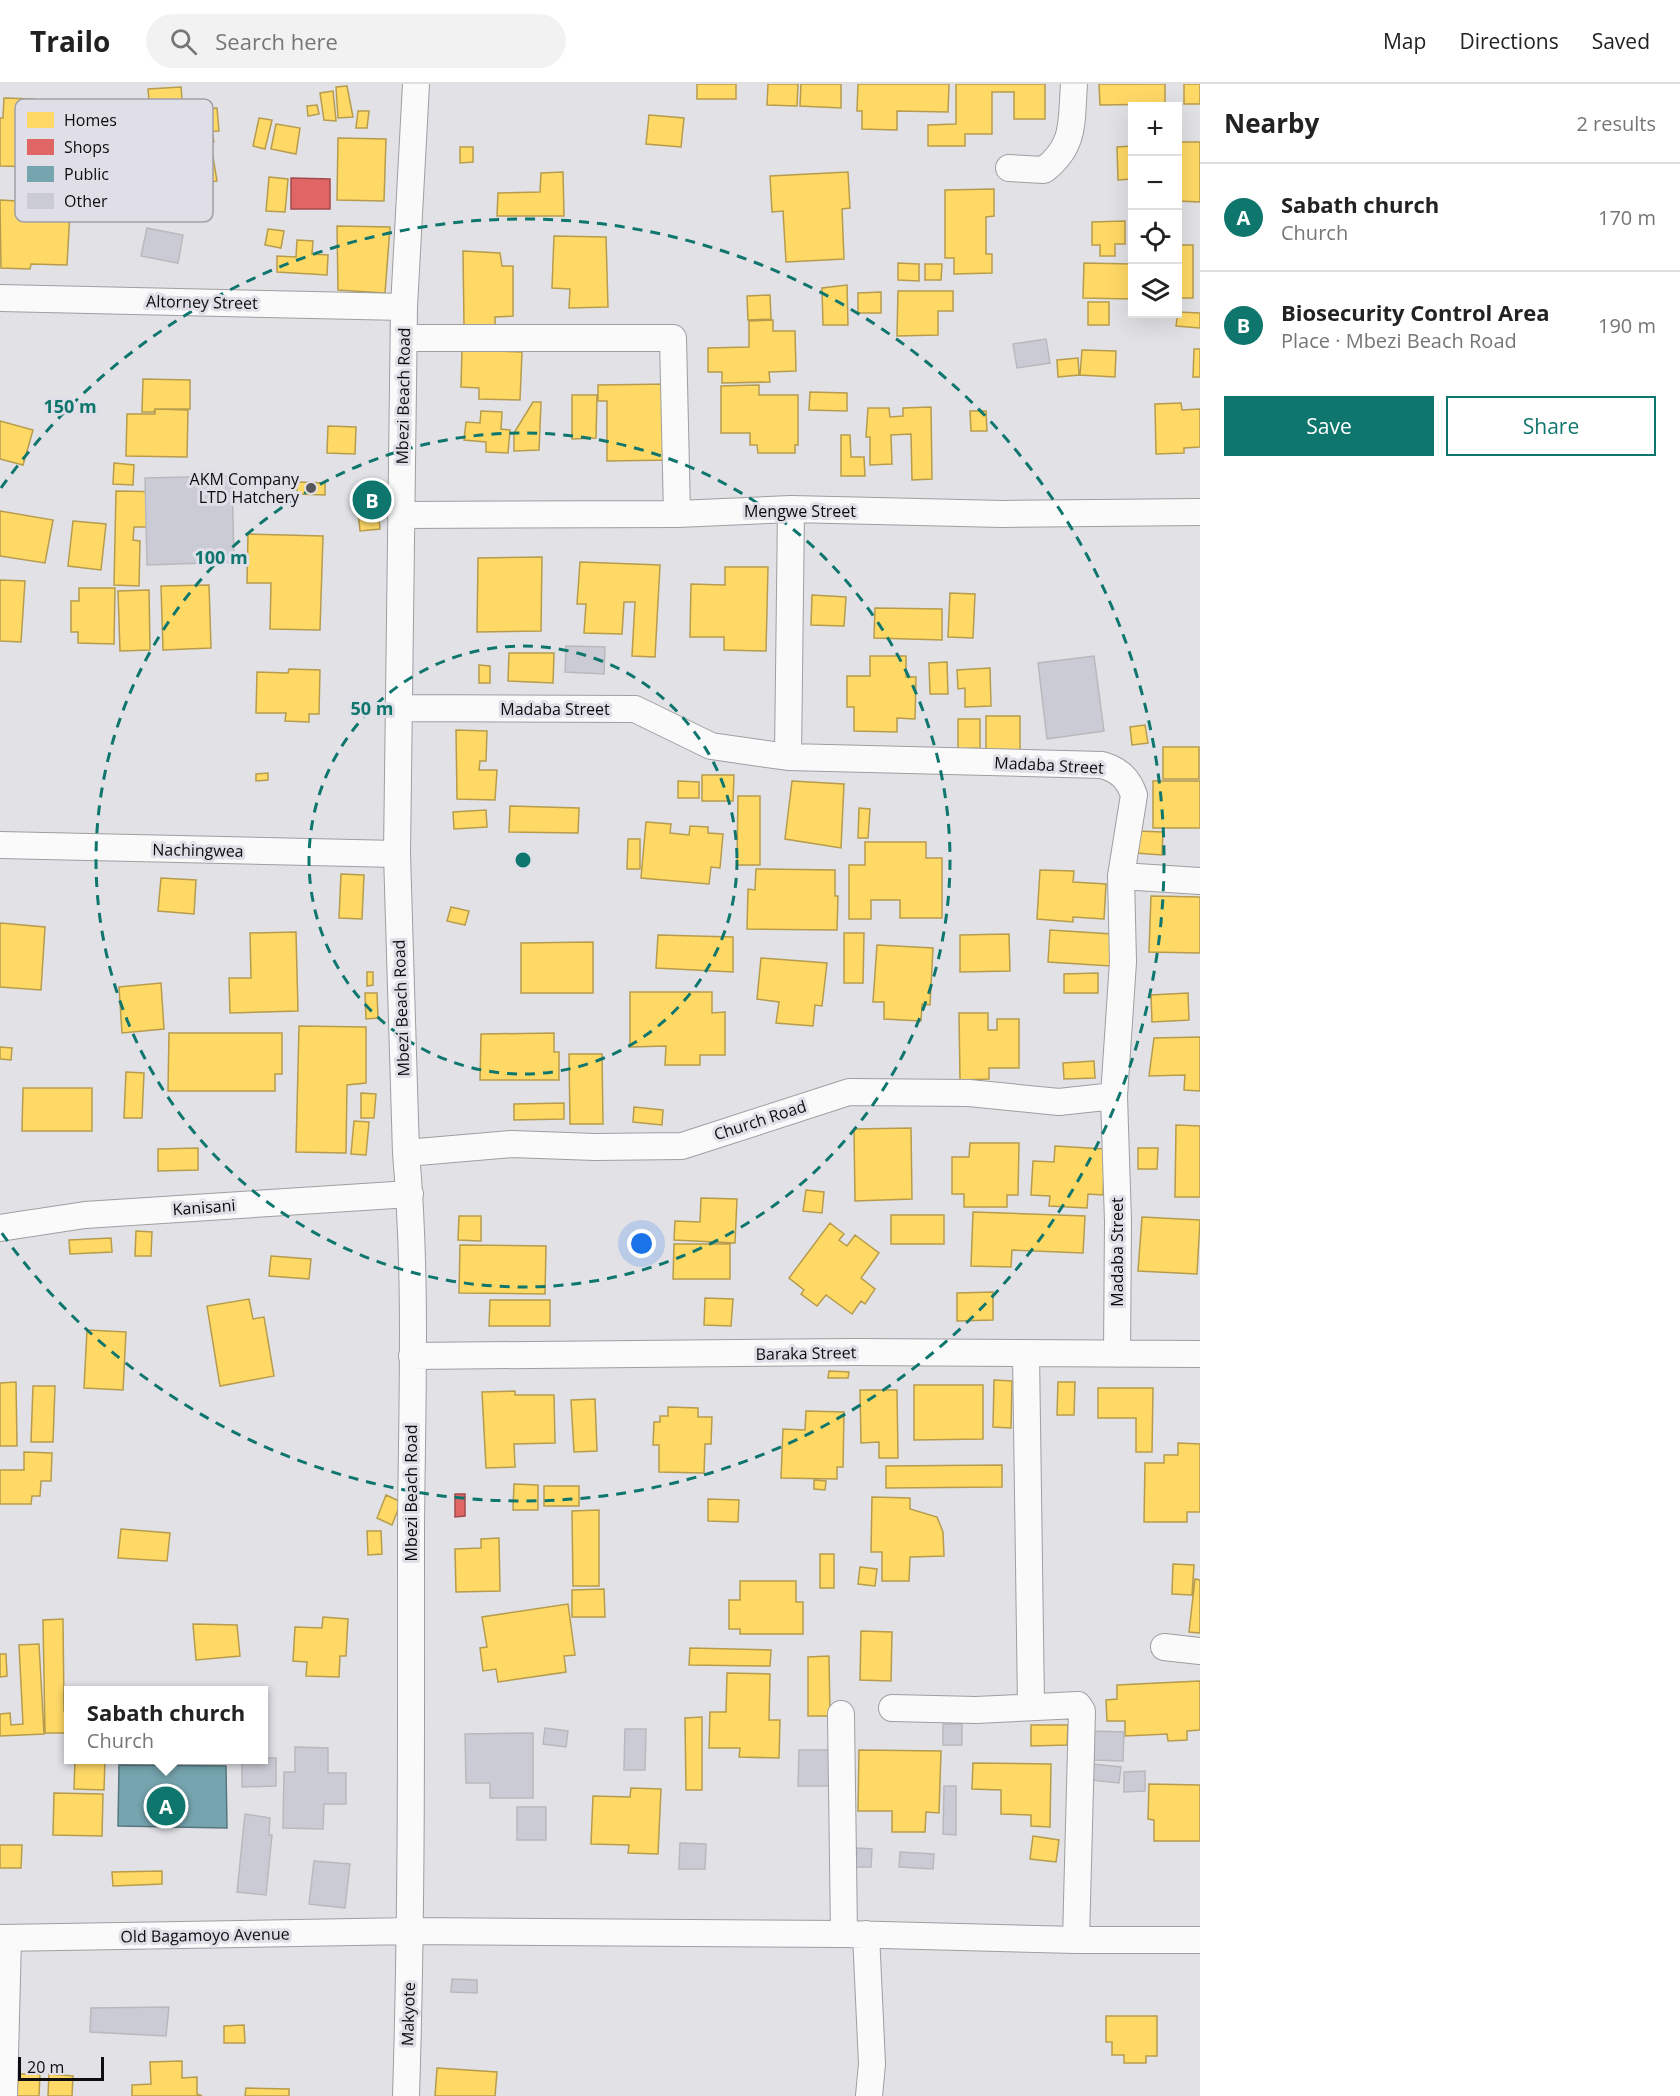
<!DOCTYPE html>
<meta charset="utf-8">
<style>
body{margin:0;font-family:"Open Sans",sans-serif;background:#f2f2f2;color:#222}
.controls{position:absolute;right:18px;top:18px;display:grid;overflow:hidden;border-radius:0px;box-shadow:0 6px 24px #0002}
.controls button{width:54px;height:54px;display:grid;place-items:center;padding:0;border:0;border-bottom:2px solid #e0e0e0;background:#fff;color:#222;font:30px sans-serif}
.scale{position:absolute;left:18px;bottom:15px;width:86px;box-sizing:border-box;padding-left:6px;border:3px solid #0d0d10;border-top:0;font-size:16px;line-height:21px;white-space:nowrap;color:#0d0d10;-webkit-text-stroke:4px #e0dfe8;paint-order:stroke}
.you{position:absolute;left:642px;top:1160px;width:21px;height:21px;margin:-15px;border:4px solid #fff;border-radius:50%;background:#1a73e8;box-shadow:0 0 0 9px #1a73e833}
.badge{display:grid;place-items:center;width:39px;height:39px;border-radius:50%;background:#0f766e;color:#fff;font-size:20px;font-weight:700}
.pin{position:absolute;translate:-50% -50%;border:3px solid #fff;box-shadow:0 2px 6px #0006}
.popup{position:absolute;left:64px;top:1602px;width:204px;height:78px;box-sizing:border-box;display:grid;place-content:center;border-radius:0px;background:#fff;filter:drop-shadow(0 2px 4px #0005);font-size:20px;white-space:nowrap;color:#767676}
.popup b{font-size:22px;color:#222}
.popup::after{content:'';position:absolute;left:50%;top:100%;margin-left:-12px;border:12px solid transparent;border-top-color:#fff}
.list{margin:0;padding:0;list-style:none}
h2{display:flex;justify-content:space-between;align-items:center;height:78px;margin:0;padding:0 24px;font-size:26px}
h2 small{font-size:20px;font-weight:400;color:#767676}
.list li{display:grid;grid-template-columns:39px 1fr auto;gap:18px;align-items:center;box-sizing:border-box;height:108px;padding:0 24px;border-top:2px solid #e0e0e0}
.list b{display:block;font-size:22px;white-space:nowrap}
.list p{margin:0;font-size:20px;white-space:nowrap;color:#767676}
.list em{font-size:20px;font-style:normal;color:#767676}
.actions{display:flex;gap:12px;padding:18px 24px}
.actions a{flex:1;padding:14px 0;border:2px solid #0f766e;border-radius:0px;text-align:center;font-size:21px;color:#0f766e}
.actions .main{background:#0f766e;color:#fff}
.icon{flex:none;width:33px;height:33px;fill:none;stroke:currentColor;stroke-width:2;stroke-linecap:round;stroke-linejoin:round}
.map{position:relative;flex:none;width:1200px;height:2012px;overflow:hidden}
header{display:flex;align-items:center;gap:36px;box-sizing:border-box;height:84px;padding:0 30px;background:#fff;border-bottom:2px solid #e0e0e0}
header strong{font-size:28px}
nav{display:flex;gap:33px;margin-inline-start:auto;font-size:21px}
.search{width:420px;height:54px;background:#f2f2f2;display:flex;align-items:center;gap:15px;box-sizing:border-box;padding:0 21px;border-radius:33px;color:#767676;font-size:22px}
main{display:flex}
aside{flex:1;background:#fff}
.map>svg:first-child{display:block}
.homes{fill:#ffd966;stroke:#b69c4c;stroke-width:1.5}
.shops{fill:#e06666;stroke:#a14b4c;stroke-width:1.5}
.public{fill:#76a5af;stroke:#56777f;stroke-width:1.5}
.building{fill:#cbcbd6;stroke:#b9b9bd;stroke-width:1.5}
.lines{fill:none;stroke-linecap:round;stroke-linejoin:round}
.street-casing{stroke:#9f9fa2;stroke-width:28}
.street{stroke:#fafafb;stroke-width:26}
.ring{fill:none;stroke:#0f766e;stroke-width:3;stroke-dasharray:10 8}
.poi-dot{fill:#57575b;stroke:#e0dfe8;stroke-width:2}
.labels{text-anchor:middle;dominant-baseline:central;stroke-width:6;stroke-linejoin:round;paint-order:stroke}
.street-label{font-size:16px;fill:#0d0d10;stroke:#e0dfe8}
.poi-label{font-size:16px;fill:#0d0d10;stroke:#e0dfe8;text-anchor:end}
.key{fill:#e0dfe8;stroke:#a1a0a7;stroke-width:1.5}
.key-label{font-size:16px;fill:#0d0d10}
.centre{fill:#0f766e;stroke:#e0dfe8;stroke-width:3}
.ring-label{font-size:18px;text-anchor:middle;font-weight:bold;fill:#0f766e;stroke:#e0dfe8;stroke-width:6;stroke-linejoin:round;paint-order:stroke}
</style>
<header>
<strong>Trailo</strong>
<div class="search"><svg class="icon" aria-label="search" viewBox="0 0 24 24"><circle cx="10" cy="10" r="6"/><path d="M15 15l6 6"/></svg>Search here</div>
<nav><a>Map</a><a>Directions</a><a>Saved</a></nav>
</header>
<main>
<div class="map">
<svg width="1200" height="2012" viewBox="0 0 1200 2012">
<rect width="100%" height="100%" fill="#e1e1e6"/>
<path class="homes" d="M697,0H736V15H697Z
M768,0H798L797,22L767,21Z
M801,0H841V24L800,22Z
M858,0H949L948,28L897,27V46L862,45V27H857Z
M956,0H1045V35H1014V8H992V50H965V62H928V41L956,40Z
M1099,0H1165V20L1100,21Z
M1184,0H1200V20H1184Z
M347,2L353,33L338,34L336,3Z
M181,3L184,39L151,41L148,5Z
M333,7L336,37L324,36L320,9Z
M4,14L34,15L33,21L69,22L68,55H54L53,77L34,76L35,83L0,82V34H3Z
M317,21L319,30L308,32L307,22Z
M217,24L219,47L196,48L194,26Z
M358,27H369L367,44H356Z
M649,31L684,34L681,63L646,60Z
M259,34L272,36L265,65L253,62Z
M276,40L300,44L296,70L271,65Z
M212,49L214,58L173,65L172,55Z
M338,54L386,55L384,117L337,116Z
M1178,58H1200V118L1178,117Z
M211,61L217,97L181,103L176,67Z
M1132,62V95L1118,96L1117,63Z
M460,63H473V78L460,79Z
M563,88L564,132H497L498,109L540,108L541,89Z
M848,88L850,124L842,125L844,175L786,178L783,127L772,128L770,92Z
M269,93L288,95L285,128L266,127Z
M994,105V132L986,133V170H992V189L954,190V174H945V106Z
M0,116L35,118V125L70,127L67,181L31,180L30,185L1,184Z
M1125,137V160H1115V172H1100V161H1092V138Z
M337,142L390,143L385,209L338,206Z
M268,145L284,147L281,164L265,161Z
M554,152L606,153L608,223L569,224L570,205L552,204Z
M297,156L313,157L312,170L328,171L327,191L277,188V172L296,173Z
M1178,161H1193V214H1178Z
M463,167L500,169L502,182H513V232L495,233V242H464Z
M898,179L919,180V197L898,196Z
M1084,179L1132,180V215L1083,214Z
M925,180H942L941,196H925Z
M847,201L848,241H823L822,204Z
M898,207H953V227H938V251L897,252Z
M881,208V229H858V209Z
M770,211L771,235L748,236L747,212Z
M1088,218H1109V241H1088Z
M1178,228L1200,229V244L1176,242Z
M773,236V247H795L796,287L769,288L770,298L722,299V288H708V264L749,263V237Z
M1194,265H1200V293H1193Z
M462,266L522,268L520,316L479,315V304L461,303Z
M1082,266L1116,267L1115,293L1080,291Z
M1078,274L1079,291L1058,293L1057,276Z
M143,295L190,296V325H155L154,328H142Z
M671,300V376L607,377V317H598V301Z
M759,301V311H798V361H795V369H758L757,361H750V349H721V302Z
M810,308L847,309V327L809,326Z
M572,311H597L596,354L572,355Z
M533,318H541L539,366L514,367V349Z
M1181,319L1182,326L1200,325V363L1184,364V369L1156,370L1155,320Z
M931,323L932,395L912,396L911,350L891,351L892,380L870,381V353H866L868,324H889L890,333L903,332V324Z
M155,325L188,326L187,373L126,372L127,330H155Z
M481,327L502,328L501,345L510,346L508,369L486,368V358L464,356L466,338L480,339Z
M970,327H986L987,347H971Z
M0,337L33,346L23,381L0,375Z
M328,342L356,343L355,370L327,369Z
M841,351H850L851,373H864L865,392H841Z
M114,379L134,381L133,401L113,400Z
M297,398L325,399V411L297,410Z
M376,404L380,445L360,447L358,427L367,426L365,405Z
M116,407L169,408L168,443H134L133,456L140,457L139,502L114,501Z
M0,427L53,436L45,479L0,472Z
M73,437L106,440L101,486L68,482Z
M248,450L323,452L320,546L270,545L271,499H247Z
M542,473L541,547L477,548L478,474Z
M580,478L660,481L655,573L632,572L635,518H624L622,550L584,549L586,520H577Z
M725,483H768L766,567L724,566V553H690L691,500L725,501Z
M0,496L25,497L21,558L0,557Z
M209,501L211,564L163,566L161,502Z
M79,504H115L114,560L78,559V548H71V517H79Z
M149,506L150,566L120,567L118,507Z
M950,509L975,510L973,554L948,553Z
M812,511L846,513L844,542L811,541Z
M875,524L942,525V556L874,554Z
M509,569H554L553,599L508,597Z
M870,572H906V593H916L915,635L897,634V648L854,647V623H847V592H870Z
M947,578L948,610H930L929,579Z
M479,581L490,582V599H479Z
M990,584L991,622L965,623V604L958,605L957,586Z
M289,585L320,586L319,630H309V638L285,637L286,629H256L257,588L288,589Z
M986,632H1020V672L986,673Z
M958,635H980V664L958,665Z
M1145,641L1148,659L1132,661L1130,643Z
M456,646L487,647L486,677H480L479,686H497L495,716L457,715Z
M1163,663H1199V695H1163Z
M268,689V696L256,697V690Z
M702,691H734L733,717H702Z
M678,697L699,698V714H678Z
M792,697L844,700L841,764L785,755Z
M1153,697H1200V744H1153Z
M738,712H760V781H737Z
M510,722L579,724L578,749L509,748Z
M859,724L870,725L868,754H858Z
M486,726L487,743L454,745L453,728Z
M646,738L671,740L670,749L689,751L690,742L708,743V749L723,750L720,784L711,783L709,800L641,794Z
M1137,747L1163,748L1162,771L1136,769Z
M628,755H640V785H627Z
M865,758H926V774H942V834H900V816H871V835H849V781H865Z
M756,785L835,786V812H838L837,846L747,845L748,805L755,806Z
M1040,786L1074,787L1073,798L1106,800L1104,835L1073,833V838L1037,835Z
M341,790L364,791L362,835L339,834Z
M161,794L196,796L194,830L158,827Z
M1151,812L1200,813V869L1149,868Z
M451,823L469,827L465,841L447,837Z
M0,839L45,843L41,906L0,903Z
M1050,846L1112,850L1111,882L1048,878Z
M296,848L298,927L230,929L229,894H251L250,849Z
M844,849H864L863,899H844Z
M1009,850L1010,887L960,888V851Z
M658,851L733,853V888L656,884Z
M593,858V909H521V859Z
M877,861L933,864L930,921L922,920L921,937L884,935V918H873Z
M761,874L827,879L822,922L815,921L813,942L776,939L779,918L757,915Z
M367,888H373V901L367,902Z
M1098,889V909H1064V890Z
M161,899L164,945L122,949L119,903Z
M630,908H712V929L725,928V971H700V981H665L666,962L630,963Z
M365,909H377L378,934L366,935Z
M1188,909L1189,936L1152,938L1151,911Z
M959,929H988V946H997V935H1019V984H989V995L960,996Z
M299,942L366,943V999L347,1001L346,1069L296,1068Z
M169,949H282V990H275V1007H168Z
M554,949V968H559V996H480L481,950Z
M1200,953V1007L1184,1006L1185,991L1149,992L1154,954Z
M0,963L12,964L11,976L0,975Z
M569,970H602L603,1040H570Z
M1094,977L1095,994L1064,995L1063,979Z
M126,988L144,989L142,1034H124Z
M23,1004H92V1047H22Z
M361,1009L376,1010L374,1034H361Z
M564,1019V1035L514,1036V1020Z
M634,1023L663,1026L662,1041L633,1038Z
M354,1037L369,1038L366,1071L351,1070Z
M1176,1041L1200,1042V1113H1175Z
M911,1044L912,1115L855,1117L854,1045Z
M970,1059H1019L1018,1111H1007V1123H964V1110H952V1073H969Z
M1055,1062L1105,1065L1103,1111L1088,1110L1087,1124L1049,1122L1050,1112L1031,1111L1033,1077L1054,1078Z
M198,1064V1086L158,1087V1065Z
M1138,1064H1158L1157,1085H1138Z
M806,1106L824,1108L822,1129L803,1127Z
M701,1114L737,1115L735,1159L674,1156L675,1137L700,1138Z
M973,1128L1085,1132L1083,1169L1012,1166L1011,1183L971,1182Z
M891,1131H944V1160H891Z
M459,1132H481V1157L458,1156Z
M1142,1133L1200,1136L1197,1190L1138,1187Z
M830,1139L844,1150L839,1156L847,1162L855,1151L879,1169L861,1194L875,1205L865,1220L861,1217L852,1230L826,1211L817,1222L801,1210L804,1206L789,1194Z
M136,1147L152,1148L151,1172H135Z
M111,1154L112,1168L70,1170L69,1156Z
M674,1160H730V1195H673Z
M460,1161L546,1162L545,1210L459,1209Z
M271,1172L311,1175L309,1195L269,1192Z
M993,1208V1236L957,1237V1209Z
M705,1214L733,1215L731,1242L704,1241Z
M249,1215L253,1235L264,1233L274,1292L220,1302L207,1222Z
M490,1216H550V1242H489Z
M87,1246L126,1248L123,1306L84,1304Z
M829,1287L849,1288L848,1294H828Z
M994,1296L1012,1297L1011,1344L993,1343Z
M16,1298L17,1362H0V1299Z
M1058,1298H1075L1074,1331H1057Z
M914,1301H983V1355L914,1356Z
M33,1302H55L53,1358H31Z
M1098,1304H1153L1152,1368H1136V1334H1098Z
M860,1306H897L898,1374H879V1358L861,1359Z
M515,1307V1311H554L555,1359L514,1360L515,1383L486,1384L482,1308Z
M595,1315L597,1367L574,1368L571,1316Z
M668,1323L698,1324V1333H712L711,1360H705L704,1389L659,1388V1361H653L654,1338H660V1332H668Z
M806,1327L844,1328L843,1383H837V1395L781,1394L783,1345L805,1346Z
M1178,1359L1200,1360V1428H1187V1438H1144L1145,1379H1164V1371H1178Z
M24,1368L52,1369L51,1397H41L40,1412H32L31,1420H0V1386H24Z
M1002,1381V1403L886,1404V1382Z
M814,1396L826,1397L825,1406L814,1405Z
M514,1400L538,1401V1426H513Z
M544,1402H579V1422H544Z
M386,1411L401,1418L392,1441L377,1434Z
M872,1413L910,1414V1425L937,1433L943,1448L944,1472L910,1473L909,1497H882V1468H871Z
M708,1415L739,1416L738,1438L708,1437Z
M599,1426V1502H573L572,1427Z
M121,1445L170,1449L167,1477L118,1474Z
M367,1447H381L382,1470L368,1471Z
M499,1454L500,1507L456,1508L455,1465L481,1464V1455Z
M820,1470H834V1504H820Z
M1173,1480L1194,1481L1192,1511L1172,1510Z
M860,1483L877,1485L875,1502L858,1500Z
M1195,1495L1200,1496V1549L1189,1548Z
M740,1497H796V1518H803V1550H740V1545H729V1516H740Z
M604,1505L605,1533H572V1506Z
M568,1520L575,1571L564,1572L566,1588L498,1598L496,1585L483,1587L480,1564L487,1563L482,1533Z
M323,1533L348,1535L346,1572H340L339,1593L306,1592L307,1578L293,1577L295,1543L322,1544Z
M63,1535L64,1627H68V1649H45L43,1536Z
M193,1540L237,1541L240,1572L196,1576Z
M861,1547L892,1548L891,1597L860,1596Z
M39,1560L44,1650L0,1652V1630L10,1629L11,1641L23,1640L19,1561Z
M690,1564L771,1566L770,1582L689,1581Z
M0,1570H6L7,1592L0,1593Z
M829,1572L830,1632H808V1573Z
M727,1589L770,1590L769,1636H780L779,1674L739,1673L740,1664H709L710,1628H726Z
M1200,1597V1646L1187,1647V1656L1168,1657L1167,1650L1125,1652V1637H1107L1106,1616L1117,1615V1601Z
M702,1633V1706H686L685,1634Z
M1031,1641H1068L1067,1661L1031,1662Z
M859,1666L941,1667L939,1729L926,1728L925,1748H892V1727H858Z
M75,1676H105L104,1706L74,1705Z
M973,1679L1051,1680L1050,1743L1031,1742V1731L1001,1730V1706L972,1705Z
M1149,1700L1200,1701V1757H1154V1736L1148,1735Z
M631,1704L661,1705L658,1770L628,1769L629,1761L591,1760L593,1712L630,1713Z
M54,1709L103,1710L102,1752L53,1751Z
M1033,1752L1059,1756L1056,1778L1030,1775Z
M0,1761H22L21,1784H0Z
M162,1787V1800L113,1802L112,1788Z
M1106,1932H1157V1972H1146V1979H1124V1971H1112V1958H1106Z
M244,1941L245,1959H224V1942Z
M182,1977V1994L197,1993V2010L202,2012H132V2001L151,2000L150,1978Z
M437,1984L497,1988L495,2012H435Z
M18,1990H40L39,2012H17Z
M49,1990L73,1992L72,2012H48Z
M246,2004L289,2005V2012H245Z"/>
<path class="shops" d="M291,94L330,95V125H291Z
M455,1410H465V1432L455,1433Z"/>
<path class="public" d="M119,1681L226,1682L227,1744L118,1742Z"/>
<path class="building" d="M121,84L167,95L163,112L117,101Z
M147,144L183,151L178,179L141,172Z
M1046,255L1050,279L1017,284L1013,260Z
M232,392L234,478L147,481L145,394Z
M566,562L605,563L604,590L565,588Z
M1094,572L1104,647L1047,655L1038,579Z
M943,1640H962V1661H943Z
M545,1644L568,1647L566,1663L543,1660Z
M625,1645H646L645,1686H624Z
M1092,1647L1124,1648L1123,1677L1092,1676Z
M533,1649V1714H490V1699H466L465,1650Z
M295,1663L328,1664V1689H346V1720H324L323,1745L283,1744L284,1688H295Z
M799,1666H830L829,1702H798Z
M264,1674H276V1702L242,1703V1676Z
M1093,1680L1121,1683L1119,1699L1091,1696Z
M1145,1687V1707L1124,1708V1688Z
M944,1702H956V1751L943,1750Z
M517,1723H546V1756H517Z
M245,1730L270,1734L269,1751H272L266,1811L237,1808Z
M680,1759L706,1760L705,1785H679Z
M857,1764L872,1765L871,1783H856Z
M900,1768L934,1770L933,1785L899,1783Z
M314,1777L350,1780L345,1824L309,1820Z
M452,1895L477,1896V1909L451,1908Z
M169,1923L166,1952L90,1948L91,1924Z"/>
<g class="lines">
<g class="street-casing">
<path id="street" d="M1009,84L1044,86C1076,61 1071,38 1074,0
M0,214L404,223
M404,254H673L677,430
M401,431L677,430L791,425L1003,430L1200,428
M400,624L635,625L711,662L788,673L1102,681C1119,686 1128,694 1134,711L1121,792L1123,878L1114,1012L1118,1138L1117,1270
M788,673L791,425
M0,761L397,770
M1121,792L1200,797
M406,1069L512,1060L595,1063L682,1062L849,1008L969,1009L1059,1018L1114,1012
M0,1144L85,1131L410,1110
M1026,1269L1031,1621
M412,1272L856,1268L1200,1270
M1164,1563L1200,1567
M892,1624L976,1626L1078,1621L1082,1627L1076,1856
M841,1630L844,1850
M866,1850L872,1980L869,2012
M0,1854L411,1847L844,1850L1076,1856H1200
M4,2012L8,1855
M406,2012C412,1822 411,1633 411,1443C412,1319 417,1192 406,1069L397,770L404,223L416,0"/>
</g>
<use href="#street" class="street"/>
</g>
<g class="ring">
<circle cx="523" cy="776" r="214"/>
<circle cx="523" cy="776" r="427"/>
<path d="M1 404A641 641 0 1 1 1 1148"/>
</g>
<circle class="poi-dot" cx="311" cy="404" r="6"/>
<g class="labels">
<g class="street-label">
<text transform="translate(202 218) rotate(1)">Altorney Street</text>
<text transform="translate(403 312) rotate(-89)">Mbezi Beach Road</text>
<text x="800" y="427">Mengwe Street</text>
<text x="555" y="625">Madaba Street</text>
<text transform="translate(1049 681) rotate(3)">Madaba Street</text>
<text transform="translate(198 766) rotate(1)">Nachingwea</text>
<text transform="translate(401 924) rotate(-92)">Mbezi Beach Road</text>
<text transform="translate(760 1036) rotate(-18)">Church Road</text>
<text transform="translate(204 1123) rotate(-4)">Kanisani</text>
<text transform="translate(1117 1168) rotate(-90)">Madaba Street</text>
<text transform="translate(806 1269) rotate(-1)">Baraka Street</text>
<text transform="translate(411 1409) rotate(-90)">Mbezi Beach Road</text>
<text transform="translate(205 1851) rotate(-1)">Old Bagamoyo Avenue</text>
<text transform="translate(408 1930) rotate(-88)">Makyote</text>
</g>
<g class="poi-label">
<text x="299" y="395">AKM Company<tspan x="299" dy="18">LTD Hatchery</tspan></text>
</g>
</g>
<rect x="15" y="15" width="198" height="123" rx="9" class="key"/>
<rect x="27" y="28" width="27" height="16" fill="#ffd966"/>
<rect x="27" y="55" width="27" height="16" fill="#e06666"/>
<rect x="27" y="82" width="27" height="16" fill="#76a5af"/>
<rect x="27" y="109" width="27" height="16" fill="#cbcbd6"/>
<g class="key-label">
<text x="64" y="42">Homes</text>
<text x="64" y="69">Shops</text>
<text x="64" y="96">Public</text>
<text x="64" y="123">Other</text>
</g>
<circle cx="523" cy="776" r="9" class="centre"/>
<g class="ring-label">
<text x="70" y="329">150 m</text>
<text x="221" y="480">100 m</text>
<text x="372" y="631">50 m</text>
</g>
</svg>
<div class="controls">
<button>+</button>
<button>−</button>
<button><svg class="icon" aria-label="locate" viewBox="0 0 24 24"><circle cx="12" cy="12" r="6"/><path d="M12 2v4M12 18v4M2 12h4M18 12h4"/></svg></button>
<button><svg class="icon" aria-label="layers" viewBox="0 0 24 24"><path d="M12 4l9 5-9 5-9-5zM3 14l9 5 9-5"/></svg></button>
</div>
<div class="scale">20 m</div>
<div class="you"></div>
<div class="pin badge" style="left:166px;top:1722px">A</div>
<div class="popup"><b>Sabath church</b>Church</div>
<div class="pin badge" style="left:372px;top:416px">B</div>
</div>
<aside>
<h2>Nearby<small>2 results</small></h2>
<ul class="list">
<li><span class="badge">A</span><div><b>Sabath church</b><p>Church</p></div><em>170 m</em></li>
<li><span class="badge">B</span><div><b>Biosecurity Control Area</b><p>Place · Mbezi Beach Road</p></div><em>190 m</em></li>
</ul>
<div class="actions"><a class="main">Save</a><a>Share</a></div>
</aside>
</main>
